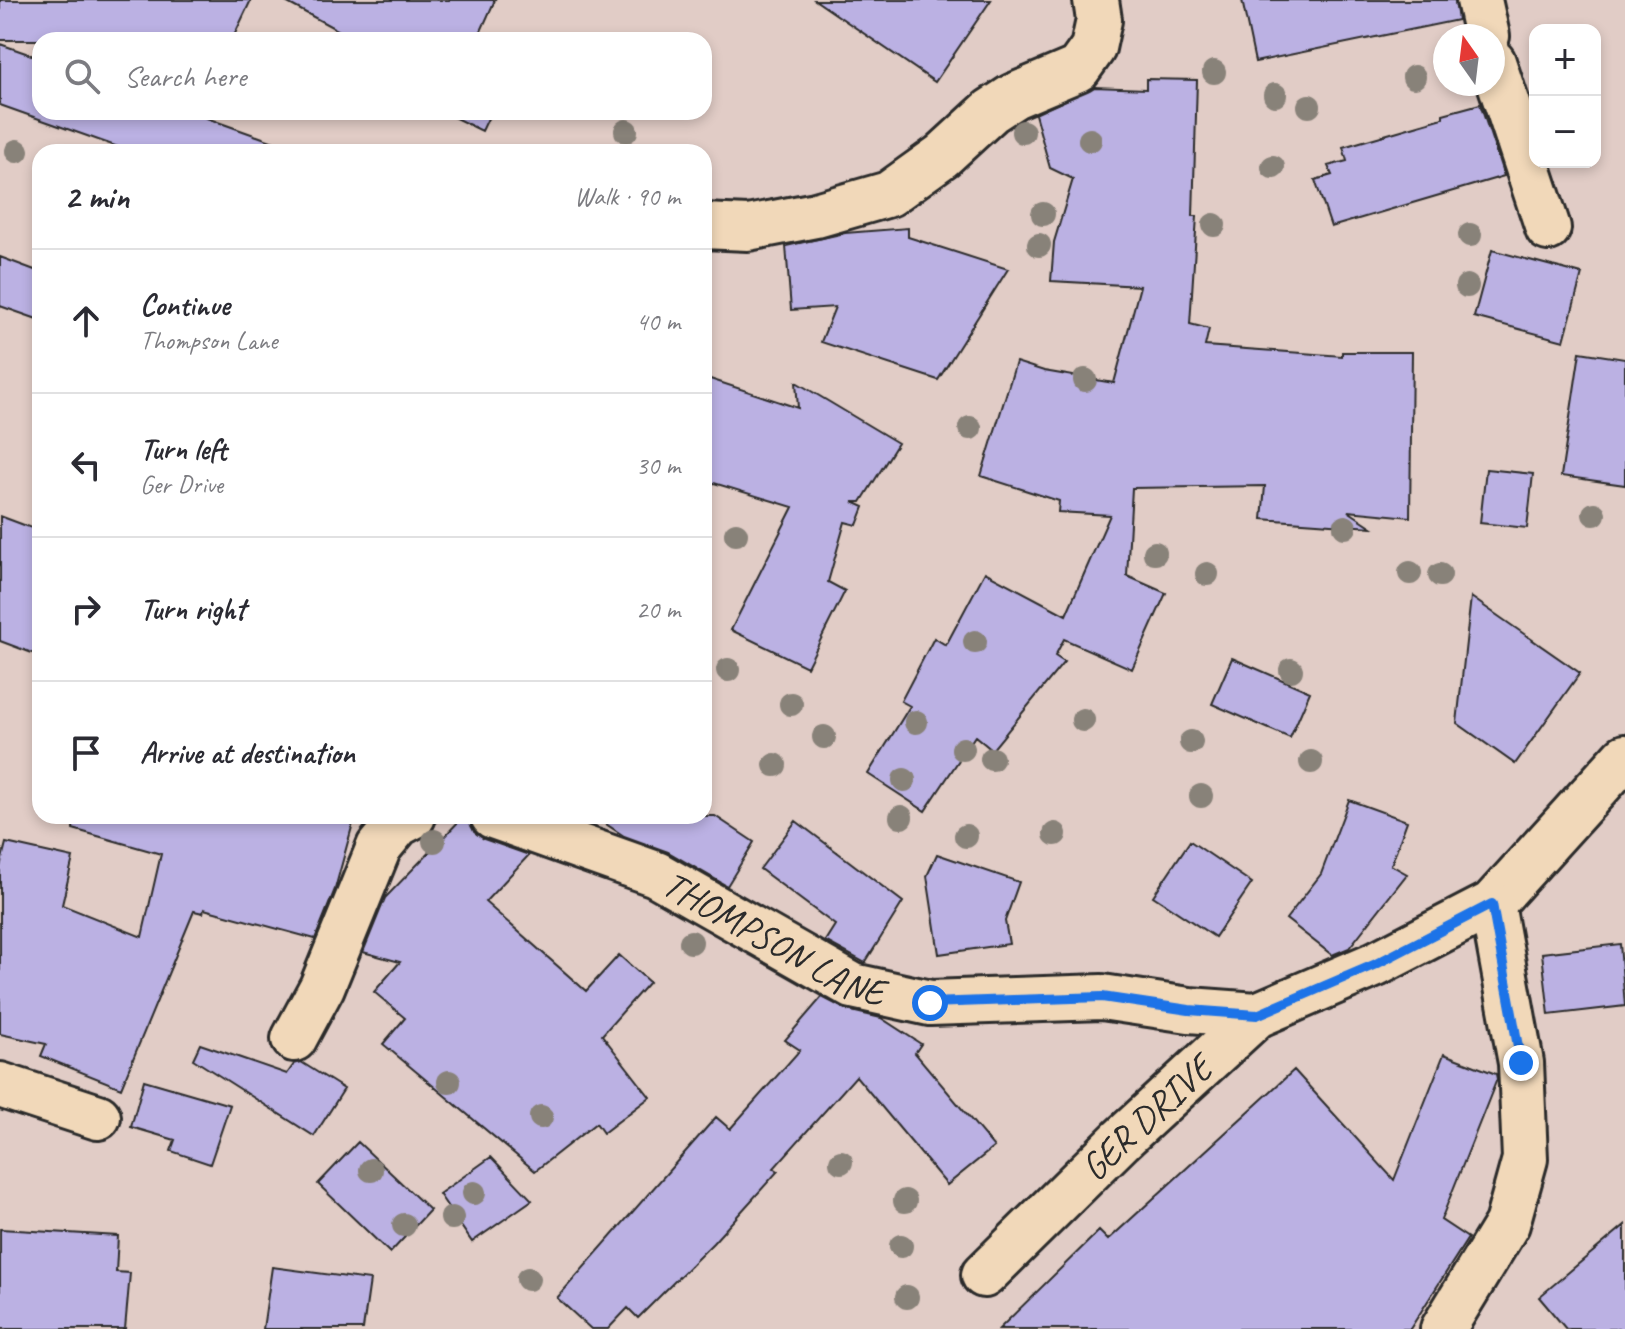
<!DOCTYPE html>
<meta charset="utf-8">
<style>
body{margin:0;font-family:Caveat,sans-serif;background:#f7f7f7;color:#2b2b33}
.controls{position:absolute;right:24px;top:24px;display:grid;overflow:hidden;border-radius:16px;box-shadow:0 4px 12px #0003}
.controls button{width:72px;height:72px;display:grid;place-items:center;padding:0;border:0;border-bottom:2px solid #e1e1e2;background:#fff;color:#2b2b33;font:40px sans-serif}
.compass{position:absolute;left:1433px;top:24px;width:72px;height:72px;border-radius:50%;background:#fff;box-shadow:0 4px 12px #0003;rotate:346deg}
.stop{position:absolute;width:24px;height:24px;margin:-18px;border:6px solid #1a73e8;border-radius:50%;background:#fff}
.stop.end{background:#1a73e8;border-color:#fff;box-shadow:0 2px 8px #0008}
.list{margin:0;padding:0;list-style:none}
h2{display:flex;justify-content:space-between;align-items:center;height:104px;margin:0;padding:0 32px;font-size:34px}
h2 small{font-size:26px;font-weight:400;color:#7c7c81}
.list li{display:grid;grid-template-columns:52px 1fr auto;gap:24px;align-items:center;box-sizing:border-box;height:144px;padding:0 32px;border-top:2px solid #e1e1e2}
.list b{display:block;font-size:30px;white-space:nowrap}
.list p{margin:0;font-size:26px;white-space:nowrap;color:#7c7c81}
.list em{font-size:26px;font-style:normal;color:#7c7c81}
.icon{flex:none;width:44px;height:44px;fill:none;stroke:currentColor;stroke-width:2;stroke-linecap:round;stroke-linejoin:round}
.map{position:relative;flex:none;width:1625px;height:1329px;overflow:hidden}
.search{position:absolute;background:#fff;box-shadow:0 4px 12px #0003;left:32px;top:32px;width:680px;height:88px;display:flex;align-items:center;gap:20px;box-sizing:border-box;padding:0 28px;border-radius:24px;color:#7c7c81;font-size:30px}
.panel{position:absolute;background:#fff;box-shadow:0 4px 12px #0003;left:32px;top:144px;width:680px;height:680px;border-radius:24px}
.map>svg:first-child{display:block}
.building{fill:#bbb1e3;stroke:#2b2b2b;stroke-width:2}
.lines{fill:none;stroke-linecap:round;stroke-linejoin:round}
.street-casing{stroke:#2b2b2b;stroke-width:50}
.street{stroke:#f1d8b9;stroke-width:44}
.tree{fill:#888279}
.route{stroke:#1a73e8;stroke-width:10}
.labels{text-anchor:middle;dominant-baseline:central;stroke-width:7;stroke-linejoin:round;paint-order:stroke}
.street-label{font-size:38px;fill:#2b2b2b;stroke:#f1d8b9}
</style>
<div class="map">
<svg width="1625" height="1329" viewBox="0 0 1625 1329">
<rect width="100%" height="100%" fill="#e1ccc6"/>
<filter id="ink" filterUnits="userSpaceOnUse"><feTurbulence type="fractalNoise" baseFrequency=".0125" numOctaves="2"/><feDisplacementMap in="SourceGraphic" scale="16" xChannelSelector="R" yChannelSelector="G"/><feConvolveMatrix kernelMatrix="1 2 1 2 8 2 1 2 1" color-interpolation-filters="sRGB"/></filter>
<g filter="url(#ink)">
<path class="building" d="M0,0H251L232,40H0Z
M282,0H495L477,40H356Z
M815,0H991L935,82Z
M1242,0H1455L1458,20L1255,62Z
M0,44L40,58V112H190L285,146L284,152H132L0,105Z
M1146,79L1197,80L1193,216H1197L1190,324L1209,329L1205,346L1342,356V352H1412L1410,517L1348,511L1372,527L1262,519L1265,486L1132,488L1127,576L1166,593L1132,669L1064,639L1055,656L1064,662L992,750L975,736L925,811L868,774L910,706L901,701L934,638L946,645L985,572L1066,615L1110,515L1058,512L1059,501L981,476L1016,362L1044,371L1114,383L1140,286L1051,281L1054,242L1073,179L1050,168L1035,114L1094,87L1146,89Z
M1480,104L1504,176L1331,227L1315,180L1332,175L1328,166L1347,161L1343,147L1443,118V114Z
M443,112H491L482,131Z
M908,228V237L1008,269L938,380L821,342L835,307L791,310L786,246L845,233Z
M1492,250L1582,274L1564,341L1474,317Z
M0,257L40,272V320L0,306Z
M1580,352L1625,359V485L1561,476Z
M704,377L798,408L796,382L898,443L861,502H853L864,507L857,525L845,522L828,582L845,591L807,667L731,630L793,507L704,480Z
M1486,469L1533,474L1527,528L1480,523Z
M0,516L40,531V656L0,641Z
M1471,597L1580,673L1515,764L1457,723Z
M1232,658L1310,692L1290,738L1212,704Z
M1349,800L1407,821L1391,865L1407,874L1349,948L1332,955L1286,919L1321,874Z
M74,816H355L335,889L315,939L204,909L203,913L194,911L121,1088L41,1056L46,1044L0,1034V867L6,843L73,858L62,905L142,937L161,854L73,829Z
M464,816H469L474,832L484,839L529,855L485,902L586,991L619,955L649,982L602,1035L650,1097L603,1133L596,1123L535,1171L383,1044L405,1018L374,992L400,962L363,952L385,898Z
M594,816H715L754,842L727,886L668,852L624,836Z
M796,821L903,902L865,963L825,941L835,925L760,869Z
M1190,841L1252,883L1215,937L1153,896Z
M937,854L1019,882L1005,921L1009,944L939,954L927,876Z
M1620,944L1625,1006L1549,1015L1542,953Z
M822,997L847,1010L881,1018L921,1044L915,1053L994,1147L947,1185L856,1076L774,1168L778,1171L713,1243L638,1318L628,1308L608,1329H591L557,1298L716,1117L730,1129L800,1050L785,1040Z
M200,1044L287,1074L294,1064L301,1062L344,1089L314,1136L193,1059Z
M1444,1054L1496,1074L1497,1079L1441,1220L1468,1238L1410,1329H999L1099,1231L1108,1240L1294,1070L1394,1180Z
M144,1080L230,1105L210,1164L171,1151L175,1140L131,1127Z
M358,1142L430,1210L390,1253L318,1184Z
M491,1157L532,1200L472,1242L439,1194Z
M1625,1225V1329H1566L1539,1297Z
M0,1229L118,1236L116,1272L130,1273L125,1329H0Z
M272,1267L370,1280L363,1329H263Z"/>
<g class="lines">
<g class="street-casing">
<g id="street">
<path d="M1479,0L1487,36"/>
<path d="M1493,62L1548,228"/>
<path d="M704,226L748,228L816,215L889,194L942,156L991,111L1014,96L1078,69L1093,48L1099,20L1096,0"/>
<path id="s1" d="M493,816L656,874L853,986L930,1003L1102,997L1189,1010L1257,1015"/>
<path d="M294,1039L322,987L379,847L398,824L413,816"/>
<path d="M0,1085L98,1117"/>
<path id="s2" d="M984,1275L1121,1140L1257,1015L1376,964L1492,904L1625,757"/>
<path d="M1443,1329L1507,1224L1525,1159L1521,1063L1492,904"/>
</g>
</g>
<use href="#street" class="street"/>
</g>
<g class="tree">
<circle cx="1214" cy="72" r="12"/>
<circle cx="1414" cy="77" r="12"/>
<circle cx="1275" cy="95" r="12"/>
<circle cx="1309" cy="106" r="12"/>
<circle cx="626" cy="131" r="12"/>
<circle cx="1023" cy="132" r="12"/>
<circle cx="1090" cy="140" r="12"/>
<circle cx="17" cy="151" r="12"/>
<circle cx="1273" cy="167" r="12"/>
<circle cx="1043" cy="214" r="12"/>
<circle cx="1214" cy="225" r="12"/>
<circle cx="1470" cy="235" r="12"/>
<circle cx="1039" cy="245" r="12"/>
<circle cx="1467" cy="286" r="12"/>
<circle cx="1085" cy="380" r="12"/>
<circle cx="970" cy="428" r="12"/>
<circle cx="1594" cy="514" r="12"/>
<circle cx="1345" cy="527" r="12"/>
<circle cx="736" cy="534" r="12"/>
<circle cx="1155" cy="553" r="12"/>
<circle cx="1410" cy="573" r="12"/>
<circle cx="1207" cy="574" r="12"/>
<circle cx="1440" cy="575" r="12"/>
<circle cx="975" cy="642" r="12"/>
<circle cx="728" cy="670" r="12"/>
<circle cx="1291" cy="670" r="12"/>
<circle cx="791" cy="704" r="12"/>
<circle cx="1083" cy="720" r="12"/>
<circle cx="916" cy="722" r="12"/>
<circle cx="824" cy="737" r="12"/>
<circle cx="1191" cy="742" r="12"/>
<circle cx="963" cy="749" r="12"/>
<circle cx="992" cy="759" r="12"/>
<circle cx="1311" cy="762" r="12"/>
<circle cx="775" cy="765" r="12"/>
<circle cx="904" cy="780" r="12"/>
<circle cx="1201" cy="796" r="12"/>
<circle cx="901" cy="817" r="12"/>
<circle cx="1055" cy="834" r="12"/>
<circle cx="966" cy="836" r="12"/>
<circle cx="434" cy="841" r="12"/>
<circle cx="691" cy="942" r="12"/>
<circle cx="449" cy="1082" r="12"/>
<circle cx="541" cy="1117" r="12"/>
<circle cx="841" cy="1162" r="12"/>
<circle cx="371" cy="1170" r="12"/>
<circle cx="474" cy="1193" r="12"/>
<circle cx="905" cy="1201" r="12"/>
<circle cx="452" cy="1218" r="12"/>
<circle cx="404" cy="1225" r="12"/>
<circle cx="901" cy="1246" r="12"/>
<circle cx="528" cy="1279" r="12"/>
<circle cx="907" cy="1297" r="12"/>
</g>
</g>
<g class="lines" filter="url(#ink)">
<path class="route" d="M930,1003L1102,997L1189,1010L1257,1015L1376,964L1492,904L1521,1063"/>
</g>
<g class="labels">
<g class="street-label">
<text stroke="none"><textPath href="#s1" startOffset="308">THOMPSON LANE</textPath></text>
<text stroke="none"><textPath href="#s2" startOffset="226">GER DRIVE</textPath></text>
</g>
</g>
</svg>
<div class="controls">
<button>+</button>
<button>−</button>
</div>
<svg class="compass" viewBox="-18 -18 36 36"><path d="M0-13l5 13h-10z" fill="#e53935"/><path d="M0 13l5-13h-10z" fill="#7c7c81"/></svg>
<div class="stop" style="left:930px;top:1003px"></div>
<div class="stop end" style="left:1521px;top:1063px"></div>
<div class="search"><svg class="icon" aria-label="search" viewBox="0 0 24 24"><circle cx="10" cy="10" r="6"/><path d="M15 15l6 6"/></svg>Search here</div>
<section class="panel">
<h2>2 min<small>Walk · 90 m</small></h2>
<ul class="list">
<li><svg class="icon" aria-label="ahead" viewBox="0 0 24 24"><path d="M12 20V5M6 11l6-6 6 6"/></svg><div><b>Continue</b><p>Thompson Lane</p></div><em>40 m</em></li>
<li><svg class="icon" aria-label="left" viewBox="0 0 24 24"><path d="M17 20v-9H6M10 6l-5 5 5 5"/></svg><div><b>Turn left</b><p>Ger Drive</p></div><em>30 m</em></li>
<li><svg class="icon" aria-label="right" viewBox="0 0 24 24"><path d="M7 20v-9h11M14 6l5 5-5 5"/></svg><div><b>Turn right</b></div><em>20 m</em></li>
<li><svg class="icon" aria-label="arrive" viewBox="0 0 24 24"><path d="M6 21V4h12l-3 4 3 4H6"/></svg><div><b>Arrive at destination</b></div></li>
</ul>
</section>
</div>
